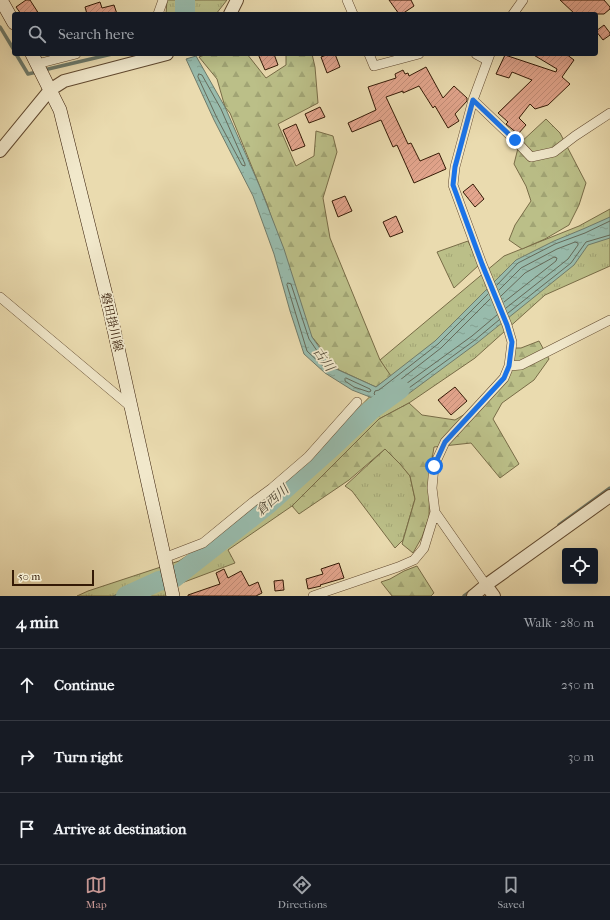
<!DOCTYPE html>
<meta charset="utf-8">
<style>
body{margin:0;font-family:"IM FELL French Canon","Noto Serif JP",serif;background:#20242c;color:#f1f3f6}
.controls{position:absolute;right:12px;bottom:12px;display:grid;overflow:hidden;border-radius:4px;box-shadow:0 4px 16px #0002}
.controls button{width:36px;height:36px;display:grid;place-items:center;padding:0;border:0;border-bottom:1px solid #363941;background:#171b24;color:#f1f3f6;font:20px sans-serif}
.scale{position:absolute;left:12px;bottom:10px;width:82px;box-sizing:border-box;padding-left:4px;border:2px solid #341a06;border-top:0;font-size:11px;line-height:14px;white-space:nowrap;color:#341a06;-webkit-text-stroke:3px #f1e8cb;paint-order:stroke}
.stop{position:absolute;width:12px;height:12px;margin:-9px;border:3px solid #1a73e8;border-radius:50%;background:#fff}
.stop.end{background:#1a73e8;border-color:#fff;box-shadow:0 1px 4px #0008}
.list{margin:0;padding:0;list-style:none}
h2{display:flex;justify-content:space-between;align-items:center;height:52px;margin:0;padding:0 16px;font-size:17px}
h2 small{font-size:13px;font-weight:400;color:#9ea1a6}
.list li{display:grid;grid-template-columns:26px 1fr auto;gap:12px;align-items:center;box-sizing:border-box;height:72px;padding:0 16px;border-top:1px solid #363941}
.list b{display:block;font-size:15px;white-space:nowrap}
.list em{font-size:13px;font-style:normal;color:#9ea1a6}
.icon{flex:none;width:22px;height:22px;fill:none;stroke:currentColor;stroke-width:2;stroke-linecap:round;stroke-linejoin:round}
.map{position:relative;flex:none;width:610px;height:596px;overflow:hidden}
.search{position:absolute;background:#171b24;box-shadow:0 4px 16px #0002;left:12px;right:12px;top:12px;height:44px;display:flex;align-items:center;gap:10px;box-sizing:border-box;padding:0 14px;border-radius:4px;color:#9ea1a6;font-size:15px}
.sheet{height:268px;background:#171b24}
nav{display:flex;justify-content:space-around;align-items:center;box-sizing:border-box;height:56px;border-top:1px solid #363941;background:#171b24;font-size:11px;color:#9ea1a6}
nav a{display:grid;justify-items:center;gap:2px}
nav .on{color:#c59692}
.map>svg:first-child{display:block}
.grass{fill:url(#grass-tufts);stroke:#786c47}
.forest{fill:url(#forest-firs);stroke:#786c47}
.water{fill:url(#water-ripples);stroke:#707b6a}
.lines{fill:none;stroke-linecap:round;stroke-linejoin:round}
.shore{stroke:#666a59;stroke-width:1}
.stream{stroke:#707b6a;stroke-width:3.5}
.river{stroke:#98bbac;stroke-width:20}
.building{fill:url(#building-hatch);stroke:#341a06}
.minor-casing{stroke:#624a30;stroke-width:10}
.tertiary-casing{stroke:#624a30;stroke-width:14}
.secondary-casing{stroke:#341a06;stroke-width:14}
.minor{stroke:#f1e8cb;stroke-width:9}
.tertiary{stroke:#f1e8cb;stroke-width:12}
.secondary{stroke:#f1e8cb;stroke-width:13}
.route{stroke:#1a73e8;stroke-width:5}
.labels{text-anchor:middle;dominant-baseline:central;stroke-width:3.5;stroke-linejoin:round;paint-order:stroke}
.street-label{font-size:12px;fill:#341a06;stroke:#f1e8cb}
.water-label{font-size:13px;font-style:italic;fill:#524a38;stroke:#f1e8cb}
</style>
<div class="map">
<svg width="610" height="596" viewBox="0 0 610 596">
<defs>
<pattern id="grass-tufts" width="24" height="20" patternUnits="userSpaceOnUse"><rect width="24" height="20" fill="#bbbf88"/><path d="M3 7l-1-3M5 7V3M7 7l1-3M15 17l-1-3M17 17v-4M19 17l1-3" fill="none" stroke="#a1a474"/></pattern>
<pattern id="forest-firs" width="22" height="20" patternUnits="userSpaceOnUse"><rect width="22" height="20" fill="#bbbf88"/><path d="M5 1l3.5 6h-7zM16 11l3.5 6h-7z" fill="#a1a474"/></pattern>
<pattern id="water-ripples" width="26" height="14" patternUnits="userSpaceOnUse"><rect width="26" height="14" fill="#98bbac"/><path d="M2 4q2-2 4 0t4 0M15 11q2-2 4 0t4 0" fill="none" stroke="#84a092"/></pattern>
<pattern id="building-hatch" width="6" height="6" patternUnits="userSpaceOnUse"><rect width="6" height="6" fill="#e3a58d"/><path d="M-1 1l2-2M0 6l6-6M5 7l2-2" fill="none" stroke="#c38d78"/></pattern>
</defs>
<rect width="100%" height="100%" fill="#eadbaf"/>
<filter id="stains"><feTurbulence type="fractalNoise" baseFrequency=".005" numOctaves="4"/><feColorMatrix values="0 0 0 0 .2 0 0 0 0 .09 0 0 0 0 .02 0 0 0 .5 -.17"/></filter>
<radialGradient id="worn" r=".72"><stop offset=".6" stop-color="#630" stop-opacity="0"/><stop offset="1" stop-color="#630" stop-opacity=".3"/></radialGradient>
<path class="grass" d="M167,0H227L216,14H166Z
M610,209V266L545,295L475,358L409,403L379,419L292,506L228,550L235,563L171,587L173,596H77L88,591L179,561L216,537L258,503L296,474L327,443L342,425L390,376L380,360L504,256L579,226Z
M468,241L479,265L454,288L437,252Z
M385,449L403,467L410,476L415,499L403,540L395,548L352,491L345,486Z"/>
<path class="forest" d="M207,54H247L266,78L286,65V54H312L315,67L318,103L278,124L296,166L314,156L316,131L333,136L337,152L323,198L330,238L380,360L391,376L376,387L339,370L308,332L267,204L230,113L225,107L217,79L199,57Z
M546,119L560,133L586,183L579,205L569,225L545,239L522,249L509,240L515,225L531,201L526,186L514,164L519,144Z
M539,341L549,359L534,380L502,403L493,419L519,464L500,478L471,443L434,447L430,472L429,517L422,537L413,553L402,544L415,499L410,476L400,464L385,449L349,480L299,514L292,506L379,419L409,403L422,415L455,420L477,407L506,373L515,348H521Z
M417,566L434,593L431,596H392L381,582L390,579L404,571Z"/>
<path class="water" d="M196,56L225,107L260,187L284,249L312,337L334,368L376,387L435,341L516,260L554,241L583,229L610,217V238L588,245L574,265L477,343L404,397L381,408L375,399L352,390L325,373L304,354L290,311L274,254L253,196L214,120L186,59Z
M158,576L162,587L142,596H113Z"/>
<g class="lines">
<path class="shore" d="M199,74L202,75L221,109L245,164V166L242,165L217,118L198,77Z
M288,283L291,284L309,339L326,364L325,366H323L307,351L287,285Z
M497,285L518,263L555,244L585,233L610,221
M499,290L521,268L557,249L575,242L578,243V245L568,259L506,308
M488,294L438,344L379,390L375,391L374,394C377,396 380,401 383,402L402,393L475,340L499,320
M501,296L525,273L554,257L557,258L556,261L504,302
M490,299L441,348L386,391V394L388,395L399,389L472,336L497,315
M508,313L571,263L586,242L610,235
M346,378L370,389L371,391L369,392L354,387L345,381V379Z"/>
<path class="stream" d="M0,27L14,50
M16,54L28,74L37,72
M44,70L112,54
M559,525L610,488
M464,596L471,591"/>
<path class="river" d="M185,0V14
M126,596L159,581L174,578L267,505L333,446L371,410L400,389"/>
</g>
<path class="building" d="M26,0H30L39,14H21L16,7Z
M389,0H411L414,6L402,14H399Z
M560,0H604L610,7V9L604,14H575Z
M100,2L102,8L114,5L117,14H87L85,7Z
M604,25L610,33V35L603,40L596,31Z
M258,54H274L278,65L265,70Z
M329,54H335L340,67L327,73L321,57Z
M532,54H566L574,60L562,77L570,84L548,105L535,109L530,104L519,118L526,125L518,134L506,124L508,122L498,113L532,80L512,72L509,78L496,74L505,55L556,72L557,69Z
M426,67L443,98L454,86L467,98V101L455,114L459,121L448,128L435,106L433,108L419,86L403,93V91L386,97L408,144L411,143L420,161L439,153L446,169L414,183L397,145L393,147L381,120L352,132L348,123L376,110L368,87L396,78L395,74L403,70L405,74L408,73L409,76Z
M320,107L325,117L309,123L305,114Z
M296,124L305,146L292,151L283,130Z
M473,184L484,199L475,207L463,192Z
M345,196L352,211L338,217L332,201Z
M396,216L403,232L390,237L383,222Z
M455,387L467,401L451,415L438,400Z
M339,563L344,578L320,585L321,586L308,589L306,579L323,574L321,569Z
M224,569L228,578L241,571L249,586L258,582L262,593L256,596H188V595L220,584L216,573Z
M283,580L284,590L275,591L274,581Z"/>
<g class="lines">
<g class="minor-casing">
<path id="minor" d="M347,0L353,14
M158,14L163,0
M513,14L523,0
M369,54L374,66L419,54
M476,54L487,60
M37,64L76,54
M473,100L515,140L531,157L554,152L575,136L610,113
M0,297L131,407
M509,366L521,365L610,320
M435,512L486,585
M164,558L203,543L253,502L272,488L308,457L357,402
M313,596L398,567L414,560L424,548L435,512L432,488L434,466L445,442L504,378L509,366L512,342L507,325L482,264L453,185L455,167L473,100L490,54"/>
</g>
<g class="tertiary-casing">
<path id="tertiary" d="M230,14L237,0
M0,151L50,90L64,81L167,54
M486,585L494,596
M473,596L486,585L610,496"/>
</g>
<g class="secondary-casing">
<path id="secondary" d="M1,0L14,23
M32,54L60,110L108,303L173,596"/>
</g>
<use href="#minor" class="minor"/>
<use href="#tertiary" class="tertiary"/>
<use href="#secondary" class="secondary"/>
</g>
<g class="lines">
<path class="route" d="M434,466L445,442L504,378L509,366L512,342L507,325L482,264L453,185L455,167L473,100L515,140"/>
</g>
<g class="labels">
<g class="street-label">
<text transform="translate(112 322) rotate(77)">磐田掛川線</text>
</g>
<g class="water-label">
<text transform="translate(324 359) rotate(55)">古川</text>
<text transform="translate(272 500) rotate(-41)">倉西川</text>
</g>
</g>
<rect width="100%" height="100%" filter="url(#stains)"/>
<rect width="100%" height="100%" fill="url(#worn)"/>
</svg>
<div class="controls">
<button><svg class="icon" aria-label="locate" viewBox="0 0 24 24"><circle cx="12" cy="12" r="6"/><path d="M12 2v4M12 18v4M2 12h4M18 12h4"/></svg></button>
</div>
<div class="scale">50 m</div>
<div class="stop" style="left:434px;top:466px"></div>
<div class="stop end" style="left:515px;top:140px"></div>
<div class="search"><svg class="icon" aria-label="search" viewBox="0 0 24 24"><circle cx="10" cy="10" r="6"/><path d="M15 15l6 6"/></svg>Search here</div>
</div>
<section class="sheet">
<h2>4 min<small>Walk · 280 m</small></h2>
<ul class="list">
<li><svg class="icon" aria-label="ahead" viewBox="0 0 24 24"><path d="M12 20V5M6 11l6-6 6 6"/></svg><div><b>Continue</b></div><em>250 m</em></li>
<li><svg class="icon" aria-label="right" viewBox="0 0 24 24"><path d="M7 20v-9h11M14 6l5 5-5 5"/></svg><div><b>Turn right</b></div><em>30 m</em></li>
<li><svg class="icon" aria-label="arrive" viewBox="0 0 24 24"><path d="M6 21V4h12l-3 4 3 4H6"/></svg><div><b>Arrive at destination</b></div></li>
</ul>
</section>
<nav>
<a class="on"><svg class="icon" aria-label="map" viewBox="0 0 24 24"><path d="M3 6l6-2 6 2 6-2v14l-6 2-6-2-6 2zM9 4v14M15 6v14"/></svg>Map</a>
<a><svg class="icon" aria-label="directions" viewBox="0 0 24 24"><path d="M12 3l9 9-9 9-9-9zM9 14v-3h6M13 9l2 2-2 2"/></svg>Directions</a>
<a><svg class="icon" aria-label="saved" viewBox="0 0 24 24"><path d="M7 4h10v16l-5-4-5 4z"/></svg>Saved</a>
</nav>
